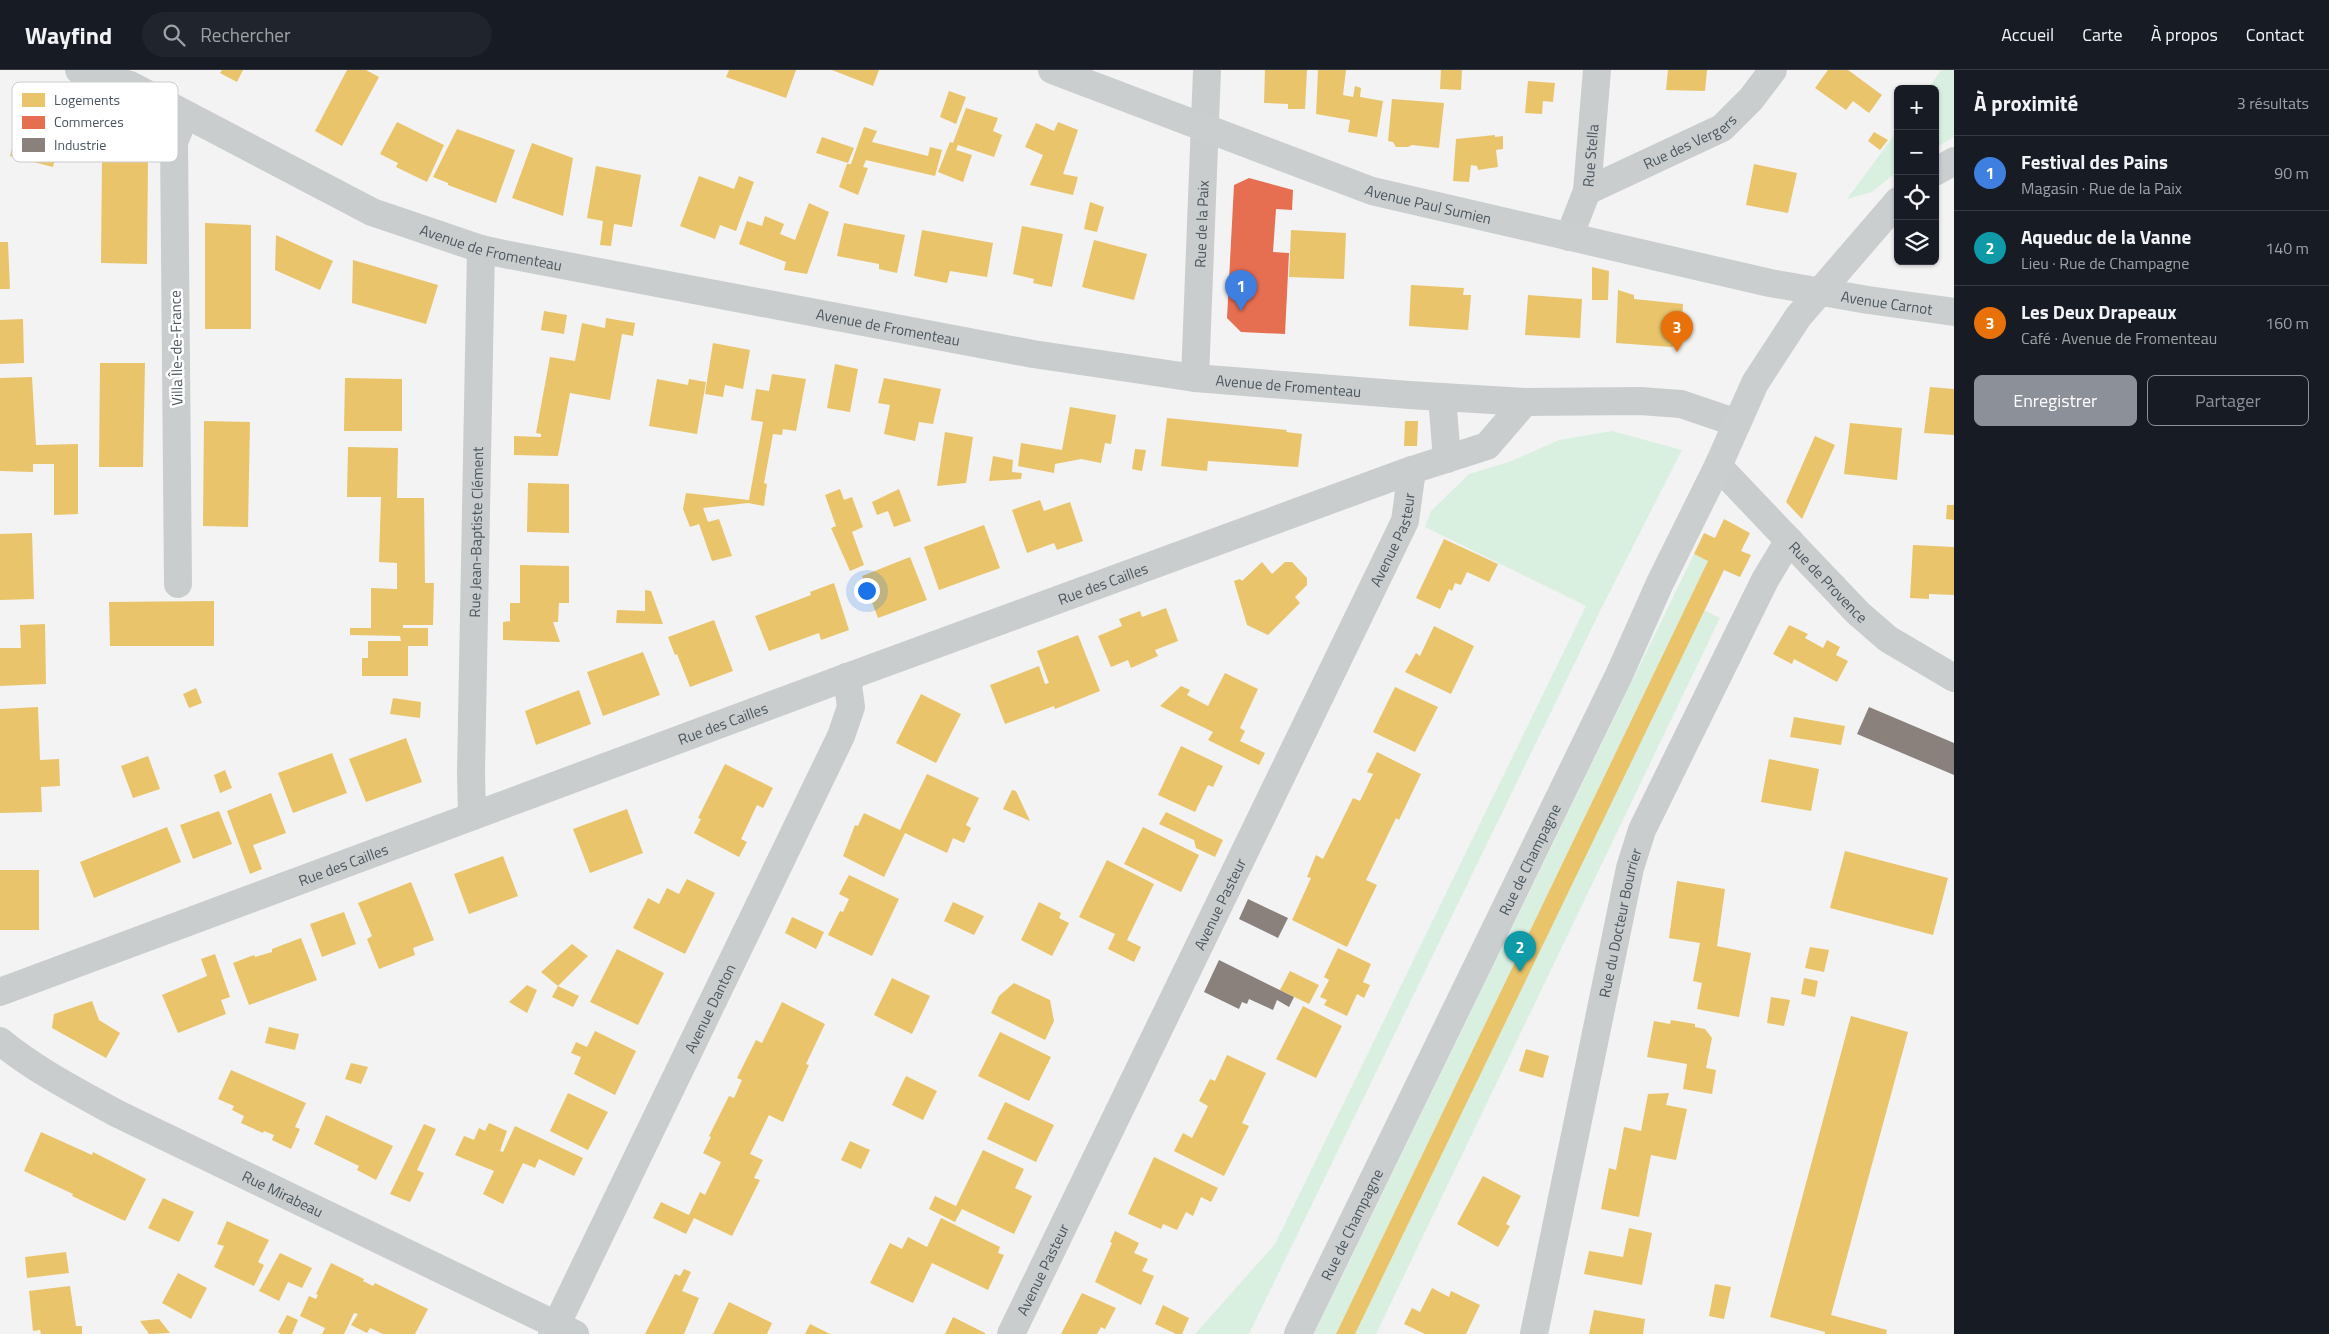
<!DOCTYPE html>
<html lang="fr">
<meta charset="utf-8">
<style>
body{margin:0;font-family:"Titillium Web",sans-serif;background:#20242c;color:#f1f3f6}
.controls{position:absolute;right:15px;top:15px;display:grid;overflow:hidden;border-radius:8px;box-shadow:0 1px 4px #0004}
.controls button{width:45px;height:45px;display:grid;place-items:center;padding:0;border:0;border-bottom:1px solid #363941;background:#171b24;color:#f1f3f6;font:25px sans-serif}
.you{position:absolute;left:866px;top:520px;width:18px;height:18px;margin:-12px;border:4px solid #fff;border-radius:50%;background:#1a73e8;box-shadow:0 0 0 8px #1a73e833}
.badge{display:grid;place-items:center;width:32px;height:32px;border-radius:50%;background:#8c9099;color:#fff;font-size:16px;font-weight:700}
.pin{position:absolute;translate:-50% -41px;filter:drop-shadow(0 1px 2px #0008)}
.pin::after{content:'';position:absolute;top:26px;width:18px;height:15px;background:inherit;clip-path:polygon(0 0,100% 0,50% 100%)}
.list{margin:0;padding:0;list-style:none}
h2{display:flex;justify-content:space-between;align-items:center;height:65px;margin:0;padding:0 20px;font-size:21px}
h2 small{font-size:16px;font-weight:400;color:#9ea1a6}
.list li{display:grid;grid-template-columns:32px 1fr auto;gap:15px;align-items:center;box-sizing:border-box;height:75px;padding:0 20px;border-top:1px solid #363941}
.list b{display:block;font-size:19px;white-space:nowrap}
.list p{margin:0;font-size:16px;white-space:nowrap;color:#9ea1a6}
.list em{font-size:16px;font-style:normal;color:#9ea1a6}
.actions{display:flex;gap:10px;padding:15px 20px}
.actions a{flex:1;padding:11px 0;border:1px solid #8c9099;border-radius:8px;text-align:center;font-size:18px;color:#8c9099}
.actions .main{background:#8c9099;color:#fff}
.icon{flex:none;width:28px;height:28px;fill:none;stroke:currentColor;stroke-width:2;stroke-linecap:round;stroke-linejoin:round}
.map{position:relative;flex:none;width:1954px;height:1264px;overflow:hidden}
header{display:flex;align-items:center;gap:30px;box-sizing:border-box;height:70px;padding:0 25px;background:#171b24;border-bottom:1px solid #363941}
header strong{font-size:24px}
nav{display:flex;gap:28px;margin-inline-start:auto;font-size:18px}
.search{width:350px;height:45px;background:#20242c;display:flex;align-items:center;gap:12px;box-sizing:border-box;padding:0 18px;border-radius:28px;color:#9ea1a6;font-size:19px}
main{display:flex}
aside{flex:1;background:#171b24}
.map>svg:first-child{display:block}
.green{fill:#d9f0e1}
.homes{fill:#e9c46a}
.shops{fill:#e76f51}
.industry{fill:#8a817c}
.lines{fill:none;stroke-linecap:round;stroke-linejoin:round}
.street{stroke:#cacdce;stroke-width:28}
.secondary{stroke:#cbcecf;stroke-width:28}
.labels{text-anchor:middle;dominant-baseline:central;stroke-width:5;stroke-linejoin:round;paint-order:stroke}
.street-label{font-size:15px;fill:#4a565f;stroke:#fff}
.key{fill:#fff;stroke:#c9cccf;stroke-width:1}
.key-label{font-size:14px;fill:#4a565f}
</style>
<header>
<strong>Wayfind</strong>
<div class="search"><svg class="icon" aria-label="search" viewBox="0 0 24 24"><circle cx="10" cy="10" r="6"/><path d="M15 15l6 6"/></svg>Rechercher</div>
<nav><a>Accueil</a><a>Carte</a><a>À propos</a><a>Contact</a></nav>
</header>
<main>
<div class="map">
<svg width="1954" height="1264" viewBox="0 0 1954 1264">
<rect width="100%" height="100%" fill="#f3f3f3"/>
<path class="green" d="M1941,0H1954V67L1935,78V19H1928Z
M1898,60V101L1872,122L1847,129Z
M1612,361L1682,380L1600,541L1249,1264H1195L1275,1174L1586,536L1425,457L1431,441L1469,404L1509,392L1559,370Z
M1694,484L1708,491L1336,1264H1314Z
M1704,540L1720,548L1376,1264H1355Z"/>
<path class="homes" d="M222,0H243L237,12L220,3Z
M347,0H366L379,7L342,76L315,61Z
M729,0H796L786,28L726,7Z
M832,0H879L873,16Z
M1265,0H1307L1305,39H1288V34L1264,33Z
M1318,0H1346L1343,25L1353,27L1355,16L1361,18L1360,27L1383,31L1377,67L1348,62L1350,50L1316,44Z
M1441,0H1462L1461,20L1440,19Z
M1668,0H1707L1705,21L1666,20Z
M1828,0H1848L1882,25L1869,43L1853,31L1846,40L1815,18Z
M1528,11L1555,13L1553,32L1543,31L1542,44L1525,43Z
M949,21L966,27L956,54L940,47Z
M1392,29L1444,33L1439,78L1412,75L1408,77H1396L1393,72L1388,71Z
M23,35L66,46L53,97L10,86Z
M966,38L998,48L993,61L1002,65L994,87L958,75L956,80L972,85L963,112L938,102L950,72L953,73Z
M397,52L444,75L427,112L396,97L398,93L380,84Z
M1058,52L1078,60L1063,104L1078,107L1073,125L1030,115L1043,85L1025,77L1036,53L1054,61Z
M864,57L877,61L872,72L928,86L930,77L942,80L935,106L866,90L863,97L868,98L858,125L839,117L847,94H851Z
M457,59L515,80L496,133L448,115V113L433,107Z
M1874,62L1888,70L1880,80L1868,71Z
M1495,65V67L1503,66V79L1496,80L1498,97L1478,100L1477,96L1471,95L1469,112L1453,111L1456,69Z
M822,67L854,78L848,93L816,83Z
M532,73L573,88L563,146L512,128Z
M102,88H148L147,194L101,193Z
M1754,94L1797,103L1788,143L1746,135Z
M596,96L641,105L632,157L614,154L611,176L600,175L603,151L587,148Z
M699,106L734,119L739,106L754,112L736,161L720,155L715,169L680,156Z
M1090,132L1104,137L1097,162L1084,159Z
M809,133L829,142L807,204L784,200L786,192L739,174L747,151L762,156L765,146L784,154L780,164L795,170Z
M205,153L251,155V259H205Z
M844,153L905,165L897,203L879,199V194L837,186Z
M1022,156L1063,164L1052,217L1033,213L1034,209L1013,204Z
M922,160L993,173L987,207L950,201L947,213L914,206Z
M1291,160L1346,163L1344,209L1289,207Z
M276,165L333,191L320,220L275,200Z
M1094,170L1147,184L1134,230L1082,217Z
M0,172H8L10,219H0Z
M353,190L438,215L426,254L352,233Z
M1592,197L1609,201L1608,230H1592Z
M1411,215L1464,218L1463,225H1471L1468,260L1409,256Z
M1618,220L1634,225V229L1683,234L1681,269L1672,277L1616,273Z
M1528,225L1582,229L1580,268L1525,265Z
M544,241L567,245L564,264L541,260Z
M606,248L635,253L633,266L622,264L610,330L570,323L558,386L514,385V366L541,367V364L536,363L550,287L575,291L582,253L605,258Z
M23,249L24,293L0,294V250Z
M713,273L750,280L743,319L725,315L723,327L705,324Z
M100,293H145L143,397H99Z
M835,294L858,299L850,342L827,338Z
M772,304L806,309L796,361L783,359L782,365L773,364L764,413L767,414L764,436L748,433L703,438L708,452L719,449L732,486L712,491L699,454L690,457L683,439L686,423L749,430L763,352L751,350L756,319L769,321Z
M32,307L36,375L78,374V444L54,445V394H33V402L0,401V308Z
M345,308L402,309V361H344Z
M884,308L941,319L933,354L919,352L915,371L884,364L890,335L878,333Z
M657,309L688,315L689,309L706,312L697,364L649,356Z
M1930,317L1954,319V365L1924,363Z
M1070,337L1116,345L1111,374L1105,373L1101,393L1081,389L1055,394L1054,403L1018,396L1021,373L1062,380Z
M1167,348L1287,360L1286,362L1302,364L1298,397L1208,391L1207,401L1161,396Z
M204,351L250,352L248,457L203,456Z
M1405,351H1418L1417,376H1404Z
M1850,353L1902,358L1897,410L1844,404Z
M945,362L973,367L966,413L937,416Z
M1815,366L1835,375L1802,449L1786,432Z
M348,377L398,378L397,428H424L425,513H434L433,555H403V558H428V576H408V606H362V588H368V571H401L400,566L350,565V558H371V518L397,519V493L379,492L381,427H347Z
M1135,379L1146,380L1142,401L1132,399Z
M993,386L1013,390L1012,402L1022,403L1021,409L989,411Z
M528,413L569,414V463L527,462Z
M840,419L844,430L852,427L863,457L852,462L864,495L850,501L831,458L836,456L825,425Z
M899,419L911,451L894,457L888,441L877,445L872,432Z
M1040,430L1044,441L1070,432L1083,471L1057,480L1054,473L1027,483L1012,440Z
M1947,435H1954V450L1946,449Z
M1724,449L1750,463L1741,481L1751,485L1740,507L1724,500L1355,1264H1336L1708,491L1694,484L1704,463L1715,468Z
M984,455L1000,498L939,520L924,477Z
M32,463L34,529L0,530V464Z
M1444,469L1498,494L1489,512L1467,502L1461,515L1455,513L1452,521L1449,519L1440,539L1416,528Z
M1913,475L1954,477V525L1929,524V529L1910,528Z
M910,487L927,530L878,548L862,506Z
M1262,492L1272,504L1285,492H1292L1307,508V515L1295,527L1300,533L1268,565L1247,555L1234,511L1240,509L1242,511Z
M520,495L569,496V533H559L558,552H553L560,572L503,570V552L510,551V533H520Z
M834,513L849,560L821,570L819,563L769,581L755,546L811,525L810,522Z
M645,520L651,521L663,554L616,553L617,540L645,541Z
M214,531V576H110L109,532Z
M1166,538L1178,571L1155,580L1158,586L1131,598L1128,590L1111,597L1098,566L1122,556L1119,549L1140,541L1142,547Z
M714,550L733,601L690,617L677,584L675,585L668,567Z
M45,554L46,614L0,616V578H21L20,555Z
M1789,555L1808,564L1805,568L1823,578L1827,570L1840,577L1836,585L1848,591L1837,612L1794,589L1792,594L1773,584Z
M1434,556L1474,576L1451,624L1405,602L1416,583L1420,586Z
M1078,565L1100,621L1055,639L1054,636L1005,654L990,615L1039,596L1045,614L1049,613L1037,581Z
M643,582L660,625L603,646L587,602Z
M1225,603L1258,619L1240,658L1245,661L1240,671L1265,683L1259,695L1208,670L1213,662L1160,636L1181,616L1190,620L1187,625L1208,636Z
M1395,617L1438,637L1415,682L1373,662Z
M196,618L202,633L189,638L183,624Z
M579,620L591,654L536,675L525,641Z
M921,624L961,644L936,693L896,673Z
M393,628L421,632L420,648L390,644Z
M38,637L40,690L59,689L60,716L41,717L42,742L0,743V639Z
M1794,647L1845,656L1841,675L1790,667Z
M406,668L422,712L366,732L349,689Z
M1181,676L1223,696L1213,717L1208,715L1195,742L1158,725Z
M1377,682L1421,704L1399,750L1396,748L1366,810L1377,815L1347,877L1292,850L1311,808L1307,807L1316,785L1323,789L1353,728L1360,731L1373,704L1367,702Z
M332,683L347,723L293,743L278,703Z
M148,686L160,719L133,728L121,696Z
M1769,689L1819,699L1811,741L1761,732Z
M725,694L773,718L763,738L757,735L741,769L747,772L739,787L694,763L701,749L698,748Z
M225,700L232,718L220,723L214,705Z
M927,704L979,728L966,755L971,758L964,773L953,768L947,783L905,763L884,807L843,786L855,755L858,756L864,743L900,760Z
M1012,720L1016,721L1030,751L1003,739Z
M271,723L286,763L253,775L262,799L250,804L227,741Z
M627,739L643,783L590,803L573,759Z
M219,741L232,774L193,789L180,755Z
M1166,742L1223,770L1215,787L1196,778L1194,770L1159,754Z
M167,757L181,792L94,828L80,792Z
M1143,757L1199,785L1181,822L1124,794Z
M1845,781L1948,808L1933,865L1830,838Z
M503,786L518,826L469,844L454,804Z
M1107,790L1154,814L1127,870L1141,877L1134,892L1108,879L1115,864L1079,847Z
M0,800H39V860H0Z
M849,805L899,829L872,886L828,865L840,841L843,842L849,829L839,824Z
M687,809L715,823L685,884L633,858L648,828L659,834L667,818L679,824Z
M1677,811L1725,819L1717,876L1751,883L1739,947L1697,939L1702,913L1693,911L1700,873L1669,868Z
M411,812L434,870L413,878L415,885L379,899L367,869L372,866L358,833Z
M953,832L984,846L974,865L944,851Z
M1039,832L1061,843L1059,848L1069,853L1052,886L1021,870Z
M344,842L356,874L322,887L310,854Z
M792,847L824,862L816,879L785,863Z
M301,868L317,910L249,935L233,893L254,885L255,887L272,882V879Z
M572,874L588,886L558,916L579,926L573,937L552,927L558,916L541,902Z
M1810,877L1829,880L1824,902L1805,898Z
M1338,878L1371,894L1363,912L1370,915L1364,928L1357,924L1347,946L1324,935L1327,930L1320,927L1329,910L1324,907Z
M617,879L664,903L638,955L590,932Z
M215,884L230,927L221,930L226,944L178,963L162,925L207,906L201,889Z
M1290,901L1319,915L1309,934L1280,920Z
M892,908L930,926L912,964L874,945Z
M1804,908L1818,911L1815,927L1801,924Z
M1014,913L1050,930L1054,951L1045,970L991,943L999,926Z
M527,915L537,920L527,943L509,932Z
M1771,927L1790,930L1784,956L1767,953Z
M92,931L99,950L120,963L106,988L52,958L54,944Z
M782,932L825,954L806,994L809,995L783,1052L769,1045L750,1084L763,1090L754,1108L760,1110L732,1166L694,1148L686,1164L653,1148L661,1132L689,1145L700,1122L705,1125L721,1092L703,1083L711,1067L709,1066L729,1026L734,1028L742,1010L737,1008L756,970L762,973Z
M1303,936L1342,956L1316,1008L1276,989Z
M1851,946L1908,962L1831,1245L1887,1260L1886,1264H1825V1262L1770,1247Z
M1671,950L1695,954V957L1705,959L1712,968L1706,998L1716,1000L1712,1024L1683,1019L1687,994L1647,987L1654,951L1670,954Z
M269,957L299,964L295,980L265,973Z
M595,961L636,981L615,1025L574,1004L581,987L571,983L576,972L587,977Z
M1000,962L1051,987L1029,1031L978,1006Z
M1526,979L1549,986L1543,1008L1519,1001Z
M1227,985L1266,1003L1242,1053L1249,1056L1224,1106L1174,1081L1183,1063L1192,1068L1208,1036L1199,1031L1210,1009L1215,1011Z
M351,993L368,997L361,1014L345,1009Z
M231,1000L306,1033L295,1057L300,1059L291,1079L272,1070L274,1065L264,1061L263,1063L241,1053L244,1046L232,1040L234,1036L218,1029Z
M906,1006L937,1021L923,1050L892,1035Z
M568,1023L608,1042L588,1080L550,1061Z
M1669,1023L1666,1035L1687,1039L1676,1090L1651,1085L1639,1147L1601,1139L1609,1098L1616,1100L1624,1057L1641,1061L1648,1024Z
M1005,1032L1054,1055L1036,1092L987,1069Z
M326,1045L393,1076L376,1110L357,1100L359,1096L314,1074Z
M489,1053L507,1061L500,1081L503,1082L515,1056L583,1088L574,1106L539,1089L535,1098L523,1093L503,1134L483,1124L494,1101L455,1085L464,1066L474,1070L479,1058L485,1061Z
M424,1054L436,1059L417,1100L424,1103L410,1132L390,1124Z
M41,1062L92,1085L93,1082L146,1109L125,1151L72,1126L73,1124L24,1101Z
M850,1071L870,1080L861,1099L841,1090Z
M983,1080L1024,1099L1015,1118L1032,1126L1014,1164L962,1139L955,1152L929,1139L935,1126L956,1136Z
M1154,1087L1218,1118L1211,1132L1201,1127L1193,1146L1186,1142L1177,1160L1163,1154L1161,1159L1128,1144Z
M1483,1106L1521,1126L1506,1154L1510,1156L1498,1177L1457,1154Z
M163,1128L194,1142L179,1172L148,1158Z
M941,1148L1000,1177L998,1183L1004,1185L988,1220L932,1193L913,1233L870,1213L890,1173L902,1179L908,1167L927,1177Z
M227,1151L269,1170L258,1192L264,1195L254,1216L214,1197L224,1176L217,1174Z
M1629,1158L1652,1163L1642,1215L1584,1204L1589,1181L1623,1187Z
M1115,1161L1139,1173L1134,1183L1148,1189L1142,1201L1154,1206L1141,1235L1095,1212L1112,1173L1110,1172Z
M66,1182L69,1203L27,1208L25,1187Z
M280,1183L312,1198L302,1218L288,1212L279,1231L259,1221Z
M331,1193L364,1209L363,1211L373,1216L375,1213L428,1239L415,1264H383L370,1258L367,1263L351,1255L358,1244L354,1243L344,1264H322L325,1258L300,1246L309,1226L316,1229L318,1225L316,1224Z
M684,1199L691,1202L682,1221L699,1228L684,1264H645L675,1204L680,1206Z
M178,1203L207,1218L191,1249L162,1233Z
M1715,1214L1731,1217L1724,1249L1709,1246Z
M70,1216L76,1256H82V1264H41L40,1260L33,1261L29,1221Z
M1432,1218L1449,1227L1451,1221L1480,1235L1466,1264H1425L1404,1254L1412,1238L1420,1242Z
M1082,1223L1116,1238L1105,1259L1101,1257L1097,1264H1061Z
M729,1232L772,1253L767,1264H713Z
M1163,1235L1189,1248L1182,1264H1176L1155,1254Z
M1594,1240L1645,1249L1643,1264H1589Z
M287,1245L298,1250L292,1264H281L278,1262Z
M953,1247L985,1263V1264H945Z
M159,1249L170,1263L149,1264L140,1251Z
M810,1254L830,1264H805Z"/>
<path class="shops" d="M1249,108L1293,120L1292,140L1276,139L1273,182L1289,183L1285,264L1241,262L1227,248L1234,115Z"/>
<path class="industry" d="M1869,637L1954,673V705L1857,664Z
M1248,829L1288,848L1278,868L1239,849Z
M1219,890L1294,927L1289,937L1277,930L1273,940L1249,929L1247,934L1242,932L1239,939L1204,922Z"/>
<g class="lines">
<g class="street">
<path id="s1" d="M79,0L130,15L372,142L481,179L509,185L1033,284L1195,308L1409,325L1525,332L1640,331L1681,334L1737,353"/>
<path id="s2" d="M1587,121L1722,58L1751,29L1773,0"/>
<path id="s3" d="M1569,167L1587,121L1597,0"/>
<path id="s4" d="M1195,308L1207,0"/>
<path d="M1442,327L1447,389"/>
<path id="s5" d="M1718,396L1858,543L1888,569L1954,608"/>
<path d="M178,514L174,72L185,45"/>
<path id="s6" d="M472,746L471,702L481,179"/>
<path id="s7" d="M0,922L847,607L1412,400L1487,376L1525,332"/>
<path id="s8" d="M0,971C35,1000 78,1022 118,1044L575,1264"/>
<path id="s9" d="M552,1264L841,666L851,637L847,607"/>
<path id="s10" d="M1011,1264L1405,451L1412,400"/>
<path id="s11" d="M1534,1264L1630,798L1642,760L1765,510L1789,470"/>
</g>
<g class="secondary">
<path id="s12" d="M1052,0L1372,121L1770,213L1868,230L1954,242"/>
<path d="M1935,102L1954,91"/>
<path id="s13" d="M1298,1264L1619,605L1660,513L1718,396L1755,313L1798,247L1898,131"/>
</g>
</g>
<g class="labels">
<g class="street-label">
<text stroke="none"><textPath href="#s2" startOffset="114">Rue des Vergers</textPath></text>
<text stroke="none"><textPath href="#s3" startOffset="85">Rue Stella</textPath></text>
<text stroke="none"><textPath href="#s12" startOffset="400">Avenue Paul Sumien</textPath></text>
<text stroke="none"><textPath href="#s4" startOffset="154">Rue de la Paix</textPath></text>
<text stroke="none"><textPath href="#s1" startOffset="451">Avenue de Fromenteau</textPath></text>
<text stroke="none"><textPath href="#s12" startOffset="869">Avenue Carnot</textPath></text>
<text stroke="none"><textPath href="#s1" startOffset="856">Avenue de Fromenteau</textPath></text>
<text transform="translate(176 278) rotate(-91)">Villa Île-de-France</text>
<text stroke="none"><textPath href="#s1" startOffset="1261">Avenue de Fromenteau</textPath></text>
<text stroke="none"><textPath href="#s6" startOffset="284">Rue Jean-Baptiste Clément</textPath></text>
<text stroke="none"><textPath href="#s10" startOffset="882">Avenue Pasteur</textPath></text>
<text stroke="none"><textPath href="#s5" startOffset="160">Rue de Provence</textPath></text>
<text stroke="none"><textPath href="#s7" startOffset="1176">Rue des Cailles</textPath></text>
<text stroke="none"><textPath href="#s7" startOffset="771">Rue des Cailles</textPath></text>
<text stroke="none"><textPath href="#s13" startOffset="528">Rue de Champagne</textPath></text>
<text stroke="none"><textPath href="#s7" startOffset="366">Rue des Cailles</textPath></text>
<text stroke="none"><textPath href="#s10" startOffset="478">Avenue Pasteur</textPath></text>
<text stroke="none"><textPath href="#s11" startOffset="420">Rue du Docteur Bourrier</textPath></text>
<text stroke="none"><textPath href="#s9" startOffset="362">Avenue Danton</textPath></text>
<text stroke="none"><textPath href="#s8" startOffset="322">Rue Mirabeau</textPath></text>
<text stroke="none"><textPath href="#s13" startOffset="122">Rue de Champagne</textPath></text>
<text stroke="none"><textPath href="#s10" startOffset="72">Avenue Pasteur</textPath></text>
</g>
</g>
<rect x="12" y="12" width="166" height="80" rx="8" class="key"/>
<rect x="22" y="23" width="23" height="14" fill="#e9c46a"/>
<rect x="22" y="46" width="23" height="13" fill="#e76f51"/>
<rect x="22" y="68" width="23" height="14" fill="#8a817c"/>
<g class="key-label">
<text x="54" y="35">Logements</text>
<text x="54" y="57">Commerces</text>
<text x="54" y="80">Industrie</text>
</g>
</svg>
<div class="controls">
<button>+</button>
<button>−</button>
<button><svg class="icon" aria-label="locate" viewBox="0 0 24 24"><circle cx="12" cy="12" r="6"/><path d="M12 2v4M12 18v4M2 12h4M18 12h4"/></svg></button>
<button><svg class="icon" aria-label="layers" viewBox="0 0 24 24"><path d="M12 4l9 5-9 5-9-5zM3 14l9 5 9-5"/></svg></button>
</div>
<div class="you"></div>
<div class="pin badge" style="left:1241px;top:241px;background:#3f7fe0">1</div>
<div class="pin badge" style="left:1520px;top:902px;background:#0f9aa8">2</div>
<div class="pin badge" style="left:1677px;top:282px;background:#e8710a">3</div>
</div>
<aside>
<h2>À proximité<small>3 résultats</small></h2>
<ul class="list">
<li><span class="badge" style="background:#3f7fe0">1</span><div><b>Festival des Pains</b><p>Magasin · Rue de la Paix</p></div><em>90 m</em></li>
<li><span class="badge" style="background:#0f9aa8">2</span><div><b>Aqueduc de la Vanne</b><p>Lieu · Rue de Champagne</p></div><em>140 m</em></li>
<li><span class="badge" style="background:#e8710a">3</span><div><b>Les Deux Drapeaux</b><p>Café · Avenue de Fromenteau</p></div><em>160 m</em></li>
</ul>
<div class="actions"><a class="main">Enregistrer</a><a>Partager</a></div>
</aside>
</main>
